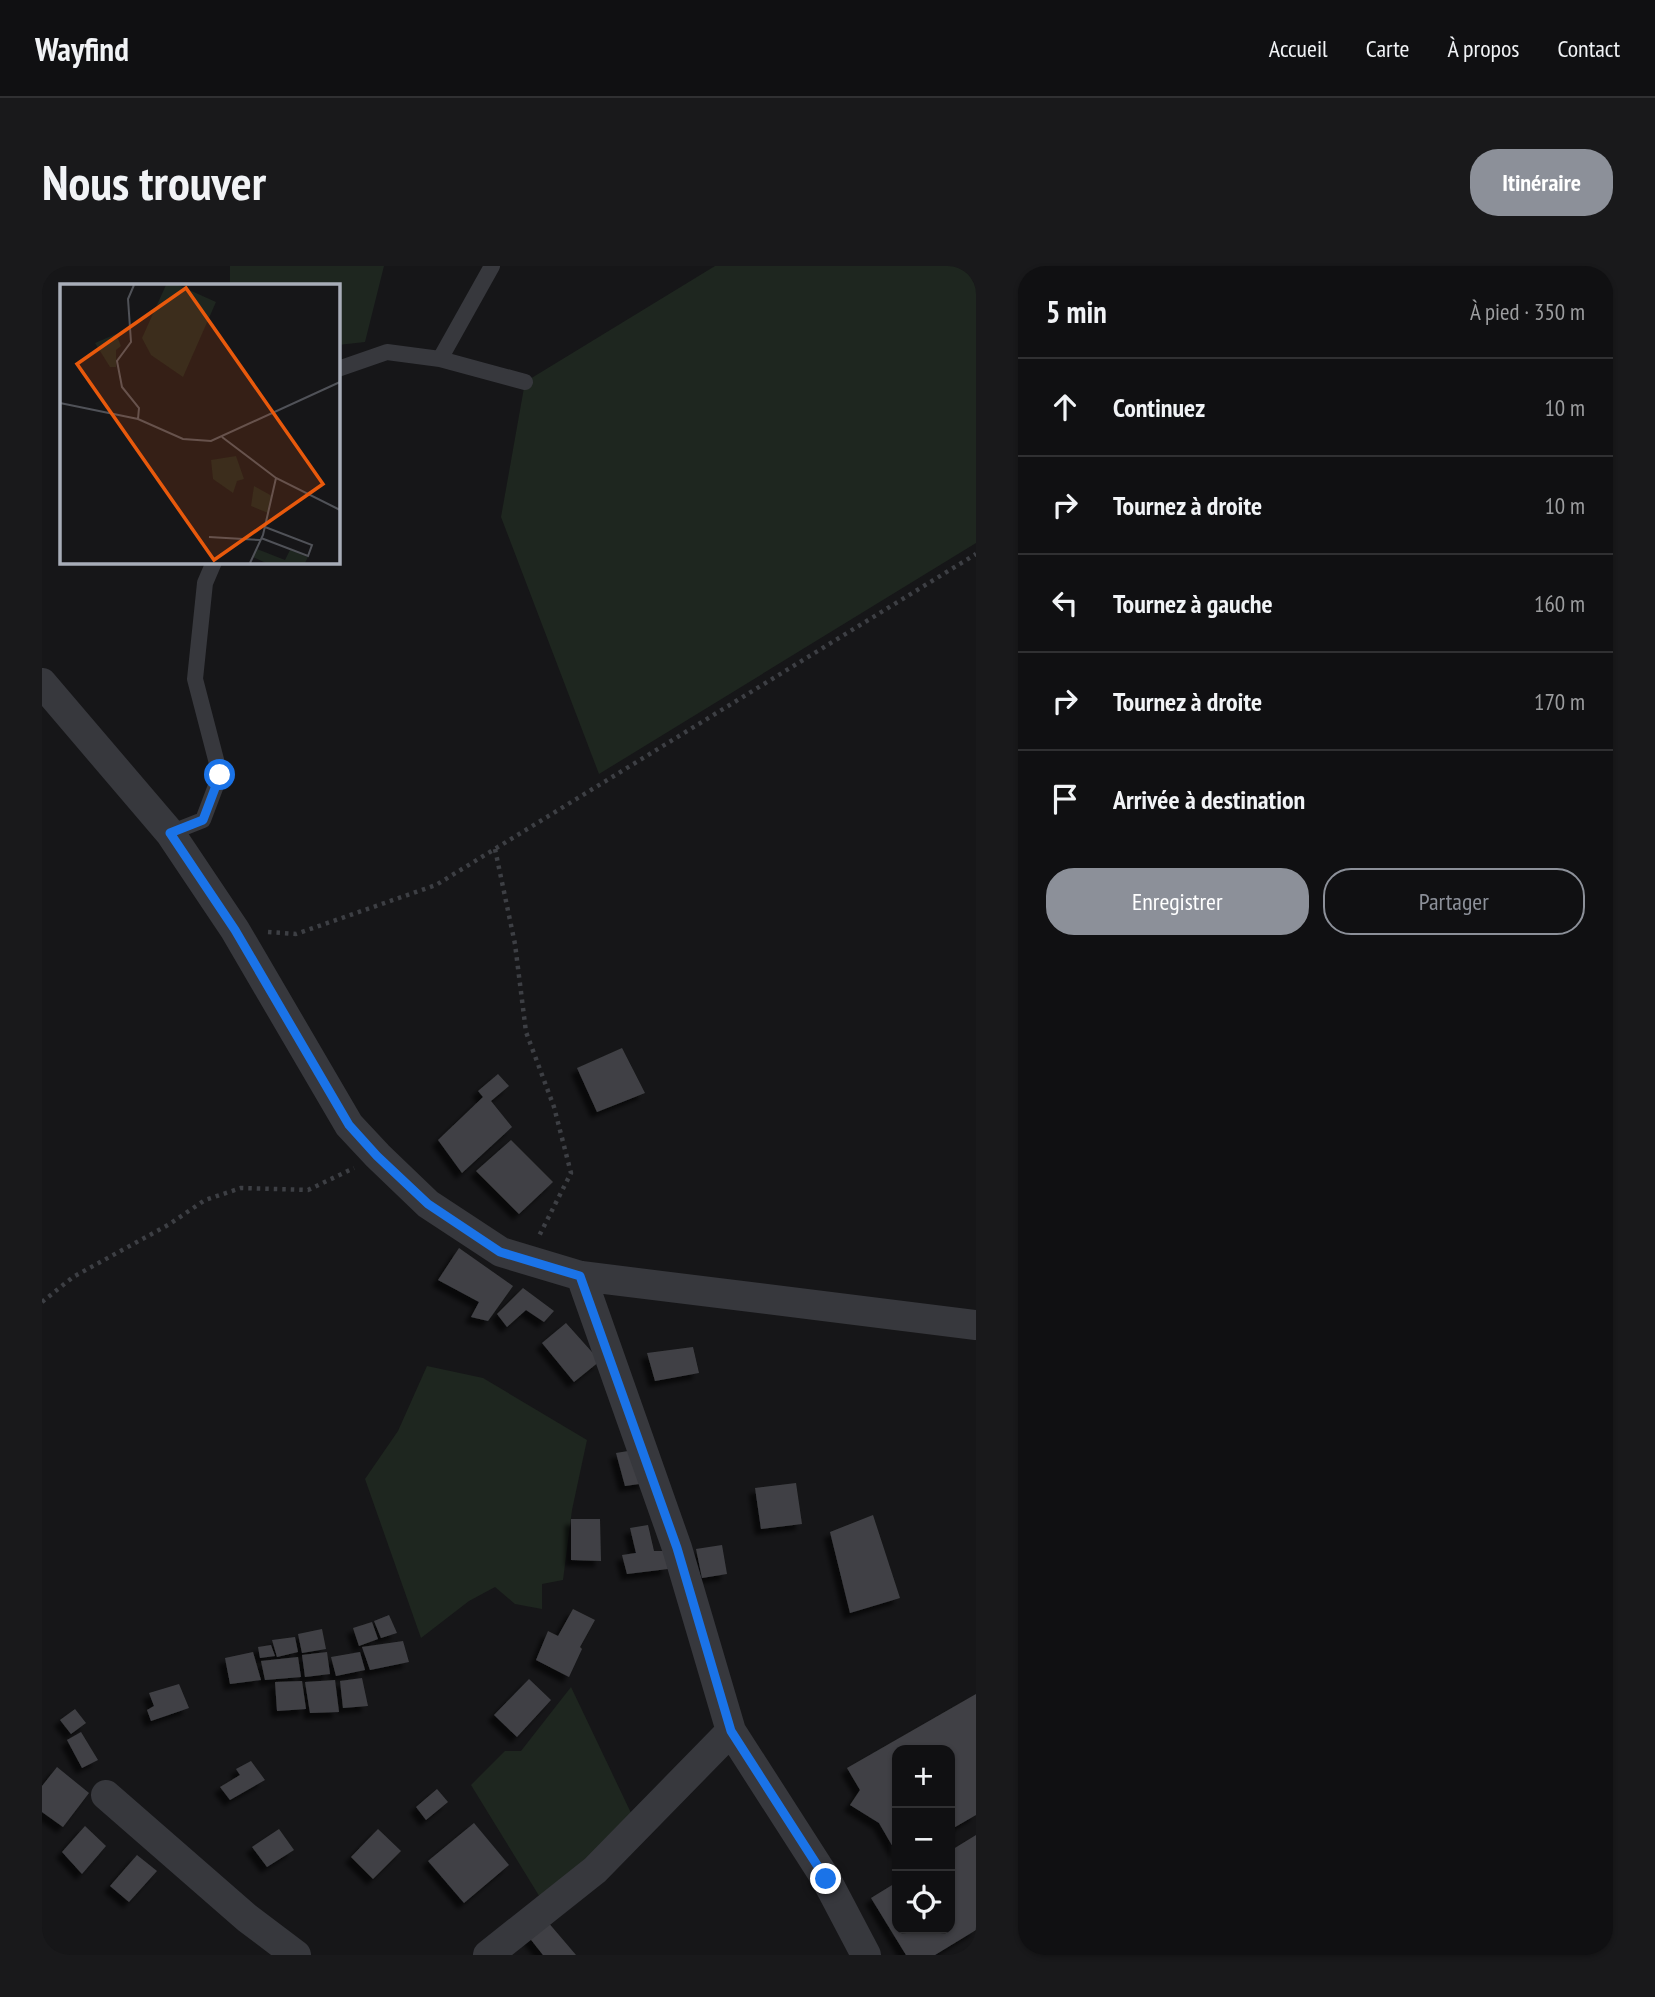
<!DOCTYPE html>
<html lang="fr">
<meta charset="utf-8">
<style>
body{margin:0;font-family:"PT Sans Narrow",sans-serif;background:#19191b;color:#f1f3f6}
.controls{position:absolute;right:21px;bottom:21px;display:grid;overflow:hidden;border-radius:14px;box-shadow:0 2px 5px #0004}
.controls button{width:63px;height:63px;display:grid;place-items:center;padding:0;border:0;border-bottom:2px solid #303032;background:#101012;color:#f1f3f6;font:35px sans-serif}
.stop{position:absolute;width:21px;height:21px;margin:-16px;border:5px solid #1a73e8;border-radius:50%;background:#fff}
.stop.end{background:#1a73e8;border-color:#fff;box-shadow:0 2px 7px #0008}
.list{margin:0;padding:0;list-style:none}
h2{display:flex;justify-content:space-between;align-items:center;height:91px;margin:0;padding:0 28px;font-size:30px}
h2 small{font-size:23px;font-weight:400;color:#9c9d9f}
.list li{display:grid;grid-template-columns:46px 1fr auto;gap:21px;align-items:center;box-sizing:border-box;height:98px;padding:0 28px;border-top:2px solid #303032}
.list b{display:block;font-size:26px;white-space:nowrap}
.list em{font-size:23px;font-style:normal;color:#9c9d9f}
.actions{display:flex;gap:14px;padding:21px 28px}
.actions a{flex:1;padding:16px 0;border:2px solid #8c9099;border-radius:28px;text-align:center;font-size:24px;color:#8c9099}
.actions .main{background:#8c9099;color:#fff}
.icon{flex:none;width:38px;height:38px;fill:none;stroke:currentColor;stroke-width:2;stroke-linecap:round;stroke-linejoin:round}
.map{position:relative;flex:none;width:934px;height:1689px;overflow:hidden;border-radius:28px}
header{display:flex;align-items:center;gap:42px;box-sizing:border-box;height:98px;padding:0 35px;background:#101012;border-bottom:2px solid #303032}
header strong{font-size:33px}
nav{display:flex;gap:38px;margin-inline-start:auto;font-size:24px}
.intro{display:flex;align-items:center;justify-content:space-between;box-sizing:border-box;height:168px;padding:0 42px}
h1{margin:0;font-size:49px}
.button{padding:18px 32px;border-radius:28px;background:#8c9099;color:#fff;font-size:24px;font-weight:700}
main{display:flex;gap:42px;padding:0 42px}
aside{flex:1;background:#101012;border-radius:28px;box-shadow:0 2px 5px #0004}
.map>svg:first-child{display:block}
.green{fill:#1e261f}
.building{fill:#404145;filter:url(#shadow)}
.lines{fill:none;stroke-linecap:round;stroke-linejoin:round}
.path{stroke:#3d3f44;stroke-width:4.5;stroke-dasharray:3.5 5;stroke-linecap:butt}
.service{stroke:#37383d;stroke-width:16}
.minor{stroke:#37383d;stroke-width:30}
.route{stroke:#1a73e8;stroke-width:9}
.inset-road{fill:none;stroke:#505258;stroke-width:2}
.view{fill:#e8590c;fill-opacity:0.15;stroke:#e8590c;stroke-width:3.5}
.inset-edge{fill:none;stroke:#a8adb8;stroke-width:3.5}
</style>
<header>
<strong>Wayfind</strong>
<nav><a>Accueil</a><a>Carte</a><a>À propos</a><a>Contact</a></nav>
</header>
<div class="intro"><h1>Nous trouver</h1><a class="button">Itinéraire</a></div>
<main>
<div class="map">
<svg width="934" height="1689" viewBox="0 0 934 1689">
<defs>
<filter id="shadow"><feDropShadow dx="-6" dy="6" stdDeviation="2" flood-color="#0009"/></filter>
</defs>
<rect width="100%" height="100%" fill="#161618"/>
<path class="green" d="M188,0H342L323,76L296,79V19H188Z
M673,0H931L934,6V277L557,508L459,251L483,116Z
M385,1100L441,1112L545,1174L530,1244L521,1314L500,1318V1343L473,1338L453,1321L427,1335L379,1372L323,1213L356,1165Z
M529,1421L590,1549L549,1591L499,1633L429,1519L463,1485H479Z"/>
<path class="building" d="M580,782L603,827L555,846L535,802Z
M456,808L467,820L449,835L470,861L420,907L396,874L441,831L436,825Z
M469,874L511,916L477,948L434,905Z
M417,982L471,1020L446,1055L429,1051L437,1036L396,1014Z
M481,1022L512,1045L502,1056L484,1044L465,1061L455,1048Z
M524,1057L558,1095L532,1116L500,1077Z
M651,1081L657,1107L613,1115L605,1087Z
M592,1184L604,1217L583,1220L574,1187Z
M754,1217L760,1258L719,1263L713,1222Z
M831,1249L858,1332L808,1347L788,1266Z
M529,1253H558L559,1295L529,1294Z
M606,1259L612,1285H623L626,1303L585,1308L580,1289L594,1287L588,1262Z
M680,1279L685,1308L660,1312L654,1283Z
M531,1343L553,1354L538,1381L540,1383L527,1411L494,1394L506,1365L516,1370Z
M347,1349L355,1367L339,1372L332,1355Z
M330,1356L336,1373L317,1380L311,1362Z
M280,1363L284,1383L260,1387L256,1368Z
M253,1371L256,1386L235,1391L230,1374Z
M361,1375L367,1396L328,1404L320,1381Z
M229,1379L233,1390L218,1392L216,1381Z
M211,1386L219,1414L188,1418L183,1392Z
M285,1386L288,1408L263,1411L260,1389Z
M318,1386L323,1404L294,1410L289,1391Z
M256,1391L259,1411L223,1414L219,1395Z
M320,1412L326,1440L301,1442L298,1415Z
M487,1413L509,1434L475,1471L452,1449Z
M293,1414L297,1446L268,1447L263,1416Z
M260,1415L264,1443L235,1445L233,1416Z
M137,1418L147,1442L109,1455L105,1444L112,1440L107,1427Z
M934,1428V1549L908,1564V1484H855V1588L837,1557L808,1539L818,1524L805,1502Z
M33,1443L44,1457L29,1468L18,1454Z
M39,1466L56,1494L40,1502L25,1474Z
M209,1495L223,1514L188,1534L178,1521L198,1509L194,1503Z
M15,1501L47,1527L21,1561L0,1546V1520Z
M395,1523L406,1536L384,1554L374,1541Z
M432,1557L467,1599L422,1637L386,1595Z
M43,1560L64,1580L40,1608L20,1586Z
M237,1563L252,1584L225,1601L210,1581Z
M336,1563L359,1585L331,1613L309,1591Z
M934,1569V1664L893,1689H864L829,1632L855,1616V1663H908V1585Z
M95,1589L115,1605L87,1636L68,1620Z
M505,1655L534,1689H501L486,1670Z"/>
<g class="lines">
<path class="path" d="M453,583L473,678L484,766L512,841L529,907L497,970
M226,666L254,668L394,619L934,288
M0,1036L31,1011L126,959L163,934L199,922L266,924L312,902"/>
<path class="service" d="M398,93L483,116
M296,103L345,86L398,93L450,0
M128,567L161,554L178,509L153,413L163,317L172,296"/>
<path class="minor" d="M0,417L128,567L193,664L307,859L336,890L386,938L459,986L539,1010L934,1059
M539,1010L635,1282L689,1465L784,1613L824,1689
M64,1529L205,1652L254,1689
M446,1689L553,1604L689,1465"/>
</g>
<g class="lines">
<path class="route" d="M178,509L161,554L128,567L193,664L307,859L335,890L386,938L458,986L538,1010L635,1282L689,1465L784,1613"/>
</g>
<g transform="translate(18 18)">
<rect width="280" height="280" fill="#161618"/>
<path d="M106,1H118L156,18L123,93L91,71L82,54ZM56,50L61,62L56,66V83H50L35,59ZM176,172L184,195L177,197L173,209L153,195L151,176ZM194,202L212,212L208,229L191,222ZM197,265L225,276L230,266L248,273L245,279H206L193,273Z" fill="#1e261f"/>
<path class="inset-road" d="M74,1L68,15L71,58L57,77L62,103L79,124L78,135M0,119L78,135L123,155L151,157L280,98M162,153L216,194L280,226M149,253L200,256M201,254L248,272L252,261L205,243M190,279L203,251L216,194"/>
<path class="view" d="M126,4L263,200L154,276L17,80Z"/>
<rect width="280" height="280" class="inset-edge"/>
</g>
</svg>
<div class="controls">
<button>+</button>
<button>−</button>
<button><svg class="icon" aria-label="locate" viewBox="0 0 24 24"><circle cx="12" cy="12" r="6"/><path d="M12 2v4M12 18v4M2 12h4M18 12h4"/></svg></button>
</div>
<div class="stop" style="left:178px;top:509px"></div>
<div class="stop end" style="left:784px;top:1613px"></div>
</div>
<aside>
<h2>5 min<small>À pied · 350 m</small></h2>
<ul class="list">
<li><svg class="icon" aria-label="ahead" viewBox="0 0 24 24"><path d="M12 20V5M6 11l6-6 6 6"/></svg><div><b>Continuez</b></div><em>10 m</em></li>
<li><svg class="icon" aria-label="right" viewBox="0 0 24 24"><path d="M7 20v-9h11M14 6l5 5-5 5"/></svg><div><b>Tournez à droite</b></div><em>10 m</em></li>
<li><svg class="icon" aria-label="left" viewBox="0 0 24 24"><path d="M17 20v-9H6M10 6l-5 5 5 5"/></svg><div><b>Tournez à gauche</b></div><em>160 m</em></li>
<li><svg class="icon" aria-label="right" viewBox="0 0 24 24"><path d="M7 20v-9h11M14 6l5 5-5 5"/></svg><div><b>Tournez à droite</b></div><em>170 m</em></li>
<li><svg class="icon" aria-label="arrive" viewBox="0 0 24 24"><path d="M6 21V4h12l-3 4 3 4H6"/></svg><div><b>Arrivée à destination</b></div></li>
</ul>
<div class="actions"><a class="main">Enregistrer</a><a>Partager</a></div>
</aside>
</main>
